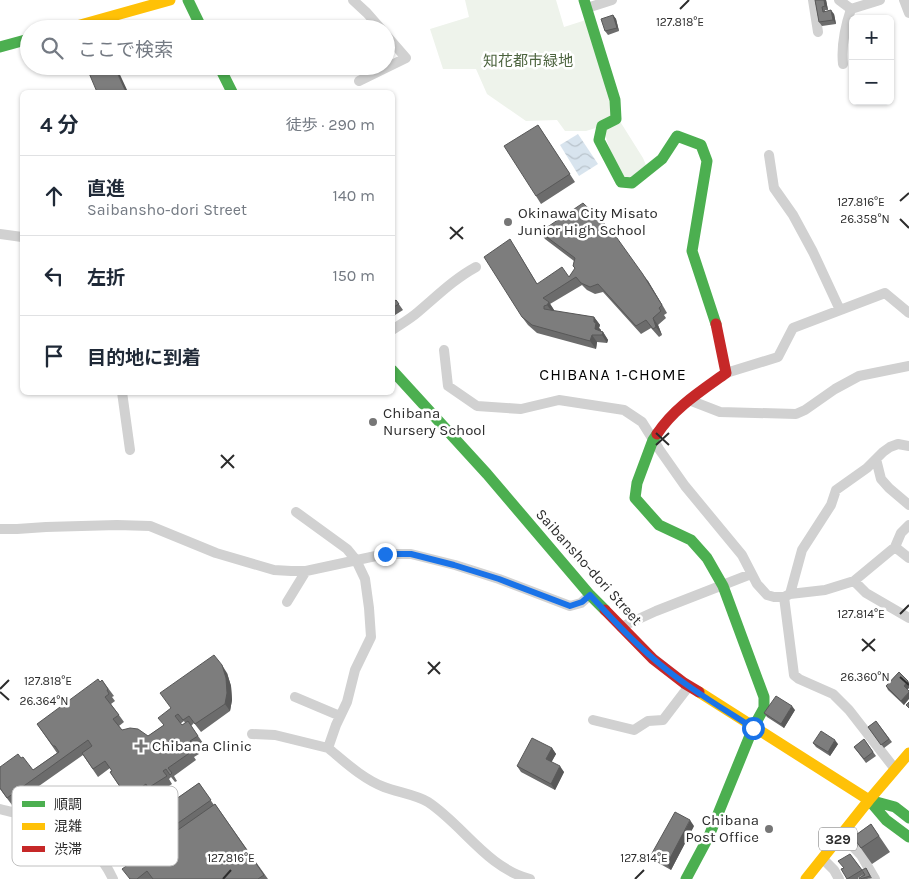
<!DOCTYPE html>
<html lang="ja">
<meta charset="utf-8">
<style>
body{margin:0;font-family:Karla,"Noto Sans JP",sans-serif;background:#f2f2f3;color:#1f2937}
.controls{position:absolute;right:15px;top:15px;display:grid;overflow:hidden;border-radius:8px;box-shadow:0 1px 4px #0004}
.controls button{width:45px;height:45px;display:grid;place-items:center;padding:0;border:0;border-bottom:1px solid #e0e1e3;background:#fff;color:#1f2937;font:25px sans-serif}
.stop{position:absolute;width:15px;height:15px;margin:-11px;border:4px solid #1a73e8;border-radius:50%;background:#fff}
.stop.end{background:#1a73e8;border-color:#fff;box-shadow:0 1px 5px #0008}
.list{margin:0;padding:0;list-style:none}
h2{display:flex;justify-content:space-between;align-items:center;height:65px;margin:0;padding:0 20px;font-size:21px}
h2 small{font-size:16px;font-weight:400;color:#747a83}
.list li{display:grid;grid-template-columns:32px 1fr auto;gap:15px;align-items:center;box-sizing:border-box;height:80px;padding:0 20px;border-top:1px solid #e0e1e3}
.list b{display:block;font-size:19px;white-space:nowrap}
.list p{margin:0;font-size:16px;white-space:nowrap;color:#747a83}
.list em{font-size:16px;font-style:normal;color:#747a83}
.icon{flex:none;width:28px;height:28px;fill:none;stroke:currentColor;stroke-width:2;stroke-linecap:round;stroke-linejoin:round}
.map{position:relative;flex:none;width:909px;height:879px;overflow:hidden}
.search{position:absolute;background:#fff;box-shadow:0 1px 4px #0004;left:20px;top:20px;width:375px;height:55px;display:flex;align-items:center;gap:12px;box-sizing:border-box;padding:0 18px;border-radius:28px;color:#747a83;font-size:19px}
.panel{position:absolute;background:#fff;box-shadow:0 1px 4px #0004;left:20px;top:90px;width:375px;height:305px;border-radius:8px}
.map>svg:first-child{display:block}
.green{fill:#eef3eb}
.water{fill:url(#water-waves)}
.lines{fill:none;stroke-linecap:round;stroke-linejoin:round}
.street{stroke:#d1d1d1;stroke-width:10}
.fast{stroke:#4caf50;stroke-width:11}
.slow{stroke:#ffc107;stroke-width:11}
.jam{stroke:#c62828;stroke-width:11}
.wall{fill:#6c6c6c;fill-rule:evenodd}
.shaded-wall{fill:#585858}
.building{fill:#7d7d7d;stroke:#585858}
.route{stroke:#1a73e8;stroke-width:6}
.ticks{fill:none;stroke:#2c2c2c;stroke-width:2}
.poi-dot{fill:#767676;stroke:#fff;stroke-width:2}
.labels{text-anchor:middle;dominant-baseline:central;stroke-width:5;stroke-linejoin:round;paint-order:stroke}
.shield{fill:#fff;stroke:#6b6b6b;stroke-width:1}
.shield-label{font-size:14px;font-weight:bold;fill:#2c2c2c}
.park-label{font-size:15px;fill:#4c633e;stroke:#fff}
.poi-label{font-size:15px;fill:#2c2c2c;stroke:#fff;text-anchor:start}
.street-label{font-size:15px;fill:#2c2c2c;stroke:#fff}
.neighbourhood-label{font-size:16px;letter-spacing:1px;fill:#000;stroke:#fff}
.key{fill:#fff;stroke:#c0c0c0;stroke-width:1}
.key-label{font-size:14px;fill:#2c2c2c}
.ticks-label{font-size:12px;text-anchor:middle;fill:#2c2c2c;stroke:#fff;stroke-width:5;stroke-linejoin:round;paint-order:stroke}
</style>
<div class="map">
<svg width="909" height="879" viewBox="0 0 909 879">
<defs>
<pattern id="water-waves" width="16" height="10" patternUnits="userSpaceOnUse" patternTransform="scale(1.25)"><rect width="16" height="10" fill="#d8e4ee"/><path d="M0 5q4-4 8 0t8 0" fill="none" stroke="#bac4cc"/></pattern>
</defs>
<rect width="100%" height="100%" fill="#fff"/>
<path class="green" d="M465,0H556L564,27L589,19L616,115L643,158L648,170L621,182L602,126L586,131H565L557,120L526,121L487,94L476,69H443L430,29L469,17Z"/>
<path class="water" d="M578,134L598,164L579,176L560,145Z"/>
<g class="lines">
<path class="street" d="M353,0L367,13L381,29
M813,0L818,32
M839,0L851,9L880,0
M904,0L909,13
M587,8L612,0
M843,64C841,45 845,27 851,9
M359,81L406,58L386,35
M769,155L774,188L793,215L813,252L840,310
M0,234L22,237
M392,330C401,324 410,319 418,312C437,296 454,279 476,267
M444,350L448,386L477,406L521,409L559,400L624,410L642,422L659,449L685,486L742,555L757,584L767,595L774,597H784L790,594L825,590L854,581L895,547L901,533L909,525
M726,373L778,357L793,328L885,293L909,313
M122,392L130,450
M689,400L720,412L796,414L805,410L835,389L859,376L909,366
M876,459L881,479L889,488L909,505
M296,512L347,549L356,560L365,579L369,608L371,637L355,670L347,702L336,725L328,748C345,762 363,779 384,787C397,792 417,795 428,802C463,825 487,868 530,879
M0,529H17L46,527L117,525L150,526L216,553L274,570L291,571H306L385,554H411L455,565L499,579L570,606L581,603L590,595
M895,547L909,558
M854,581L866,593L909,618
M790,594L802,550L831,505L836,490L867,468L883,452L890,447L898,444L909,446
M784,597L794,675L799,679L833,694L849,710L895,769
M287,602L306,571
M621,627L656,611L751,574
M295,697L340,716
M593,720L634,730L648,721L663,720L689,686
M252,734L275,735L328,748
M0,809C19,814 41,818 59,826C82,835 103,857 113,879
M842,835L861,855L875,879
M823,859L834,870L839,879"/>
<path class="fast" d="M188,0L202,29
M584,0L615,100L616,119L602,126L599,140L621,182L632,183L662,159L677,136L701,145L707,161L692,251L716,324
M0,47L29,39
M219,66L232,92
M392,370L487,474L590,595L605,610
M657,434L653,440L637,483L635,498L659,525L691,540L707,558L723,586L764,697V708L753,728L709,836L686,879
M869,800L886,820L909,837
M869,800L895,807L909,818"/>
<path class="slow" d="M66,29L170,0
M699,692L869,800
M806,879L869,800L909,753"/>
<path class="jam" d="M657,434C674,408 701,391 726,373L716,324
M605,610L653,659L684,683L699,692"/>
</g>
<path class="wall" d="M815,0H826L828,10H825V11L834,14L836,24L822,26L819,22Z
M613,15L616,19L619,31L608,35L605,31Z
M538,125L575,182L541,204L536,196Z
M540,232L648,281L667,313L664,315L666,318L658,325L662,335L659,337L651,328L641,334L603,292L595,294L587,290L582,285L550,304L554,310V311L594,317L600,325L599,328L601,330V331L603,332L608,340L607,343L597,342L596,349L537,333L528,325L522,317L515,247L537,284L569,277L575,269L573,266L574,261L545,239Z
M396,300L403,310L392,317V303Z
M899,672L909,682V688L907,689L904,705L888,690L886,686Z
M227,673L231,686L232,700L230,711L201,732L194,723L191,726L203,743L195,749L199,754L194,757L196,760L174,776L177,781L175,782L171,777L169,779L172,784L154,796L151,792L132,805L110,772L112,771L110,768L98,777L83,755L12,805L0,789L21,758L33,770L57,753L37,724L102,680L114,696L112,697L115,701L111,704L124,722L119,726L122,730L148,736L164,725L171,708ZM184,721L185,723L182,725L180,724Z
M795,710L784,728L767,717L764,713Z
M876,721L892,742L884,748L868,727Z
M864,739L876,756L866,763L854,747Z
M813,743L838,744L830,756L816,747Z
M552,748L556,754L551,762L564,772L555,790L521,772L517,766Z
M199,783L214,805L215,804L268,879H129L141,856L126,834Z
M871,824L890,852L872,864L853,837Z
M694,826L671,870L655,861L651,855Z
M850,854L864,873L866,868L872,878L867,879H860L859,878L864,874L858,878L859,879H847L844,868Z"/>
<path class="shaded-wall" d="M824,0H826L828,10L825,6Z
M831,10L834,14L836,24L833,20Z
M613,15L616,19L619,31L617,28Z
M114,66H116L128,92H126Z
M642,273L648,281L667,313Z
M549,302L554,310L553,313L547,305Z
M594,317L600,325L599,328L601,330L600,335L595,329L594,322Z
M653,318L658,325L662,335L656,327Z
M603,332L608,340L607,343L602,335Z
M592,335L597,342L596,349L590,341Z
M222,665L227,673L231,686L232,700L230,711L225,704Z
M908,681L909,688L907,690L904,686Z
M909,692V699L904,705L901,701Z
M792,706L795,710L784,728L781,724Z
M835,740L838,744L830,756L828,752Z
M552,748L556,754L550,765L546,759Z
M560,766L564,772L555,790L551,784Z
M690,820L694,826L671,870L667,864Z"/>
<path class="building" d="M815,0H824L825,6L822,7L823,12L831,10L833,20L819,22Z
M613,15L617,28L605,31L601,19Z
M86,66H114L126,92H97Z
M538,125L570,174L536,196L504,146Z
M583,203L612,231L642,273L662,305L659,308L661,311L653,318L656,327L653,329L646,320L636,326L598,284L590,287L581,283L576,277L543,298L549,302L547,305L544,306V309L594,317V322L596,323L595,329L603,332L602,335H592L590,341L532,325L522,317L484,257L510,239L537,284L562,267L569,277L575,268L573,266L575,258L540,232Z
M396,300L399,304L392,308V303Z
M214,655L222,665L226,678L227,693L225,704L195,724L189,716L183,720L178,714L175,716L182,725L188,721L198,736L190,741L193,746L189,750L191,752L168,768L172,773L170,775L166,769L163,771L167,776L148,788L146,784L127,797L110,772L112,771L105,761L93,769L82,753L92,746L88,740L7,798L0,788V767L18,754L21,758L23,757L33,770L59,752L55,746H53L37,724L98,679L100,682L102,680L108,689L107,690L109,694L105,697L119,715L113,719L122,730L130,728L138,729L148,736L164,725L158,718L171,708L160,693Z
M899,672L908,681L904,686L909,691V692L901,701L886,686Z
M776,696L792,706L781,724L764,713Z
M909,702V708L906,705Z
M876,721L889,739L881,745L868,727Z
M821,731L835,740L828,752L813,743Z
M532,738L552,748L546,759L560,766L551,784L517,766Z
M864,739L873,752L864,759L854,747Z
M199,783L211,800L138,851L126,834Z
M215,804L264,875L258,879H153L147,871L137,879H130L122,869Z
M675,812L690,820L667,864L651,855Z
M871,824L879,836L861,848L853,837Z
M850,854L862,870L847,879L841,869L844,868L838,861Z
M866,868L870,876L860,879L859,878L865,875L862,870Z"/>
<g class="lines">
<path class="route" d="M385,554H411L454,565L499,579L570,606L582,602L590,595C614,621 639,648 667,670C694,692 724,709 753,728"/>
</g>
<path class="ticks" d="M680,9L689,0M900,201L909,193M900,219L909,228M450,227L463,239M450,239L463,227M656,433L669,445M656,445L669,433M221,455L234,468M221,468L234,455M900,614L909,605M862,639L875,651M862,651L875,639M428,662L440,674M428,674L440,662M900,677L909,685M0,689L9,680M0,692L9,700M223,879L231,870M635,879L644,870"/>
<g class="poi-dot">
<circle cx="508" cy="222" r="5"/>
<circle cx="373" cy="422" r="5"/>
<path d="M138.5 738.5h5v5h5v5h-5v5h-5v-5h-5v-5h5z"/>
<circle cx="769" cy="829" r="5"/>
</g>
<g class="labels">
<rect class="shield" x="819" y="827.5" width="38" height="23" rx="4"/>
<g class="shield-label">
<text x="838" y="839">329</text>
</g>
<g class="park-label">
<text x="528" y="61">知花都市緑地</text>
</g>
<g class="poi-label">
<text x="518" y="213">Okinawa City Misato<tspan x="518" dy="17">Junior High School</tspan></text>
<text x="383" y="413">Chibana<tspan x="383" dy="17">Nursery School</tspan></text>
<text x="152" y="746">Chibana Clinic</text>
<text x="759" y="820" text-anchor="end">Chibana<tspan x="759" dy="17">Post Office</tspan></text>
</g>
<g class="street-label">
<text transform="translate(589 567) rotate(48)">Saibansho-dori Street</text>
</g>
<g class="neighbourhood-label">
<text x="613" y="374">CHIBANA 1-CHOME</text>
</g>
</g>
<rect x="12" y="786" width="166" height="80" rx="8" class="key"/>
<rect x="22" y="801" width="23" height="6" fill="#4caf50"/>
<rect x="22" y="823" width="23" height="7" fill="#ffc107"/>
<rect x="22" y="846" width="23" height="6" fill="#c62828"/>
<g class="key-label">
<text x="54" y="809">順調</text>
<text x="54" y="831">混雑</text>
<text x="54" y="854">渋滞</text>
</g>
<g class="ticks-label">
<text x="680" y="26">127.818°E</text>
<text x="861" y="206">127.816°E</text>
<text x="865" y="223">26.358°N</text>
<text x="861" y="618">127.814°E</text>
<text x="865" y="681">26.360°N</text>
<text x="48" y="685">127.818°E</text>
<text x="44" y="705">26.364°N</text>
<text x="231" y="862">127.816°E</text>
<text x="644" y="862">127.814°E</text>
</g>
</svg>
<div class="controls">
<button>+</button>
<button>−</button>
</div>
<div class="stop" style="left:753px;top:728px"></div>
<div class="stop end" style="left:385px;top:554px"></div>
<div class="search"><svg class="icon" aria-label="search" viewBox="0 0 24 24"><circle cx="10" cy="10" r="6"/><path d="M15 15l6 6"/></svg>ここで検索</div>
<section class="panel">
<h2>4 分<small>徒歩 · 290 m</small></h2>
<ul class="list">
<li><svg class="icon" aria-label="ahead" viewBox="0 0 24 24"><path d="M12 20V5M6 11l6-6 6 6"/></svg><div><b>直進</b><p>Saibansho-dori Street</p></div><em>140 m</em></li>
<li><svg class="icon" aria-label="left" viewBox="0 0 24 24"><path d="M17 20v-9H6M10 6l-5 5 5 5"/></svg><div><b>左折</b></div><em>150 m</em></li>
<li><svg class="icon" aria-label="arrive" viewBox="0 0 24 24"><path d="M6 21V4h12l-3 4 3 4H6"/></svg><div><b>目的地に到着</b></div></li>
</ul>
</section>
</div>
